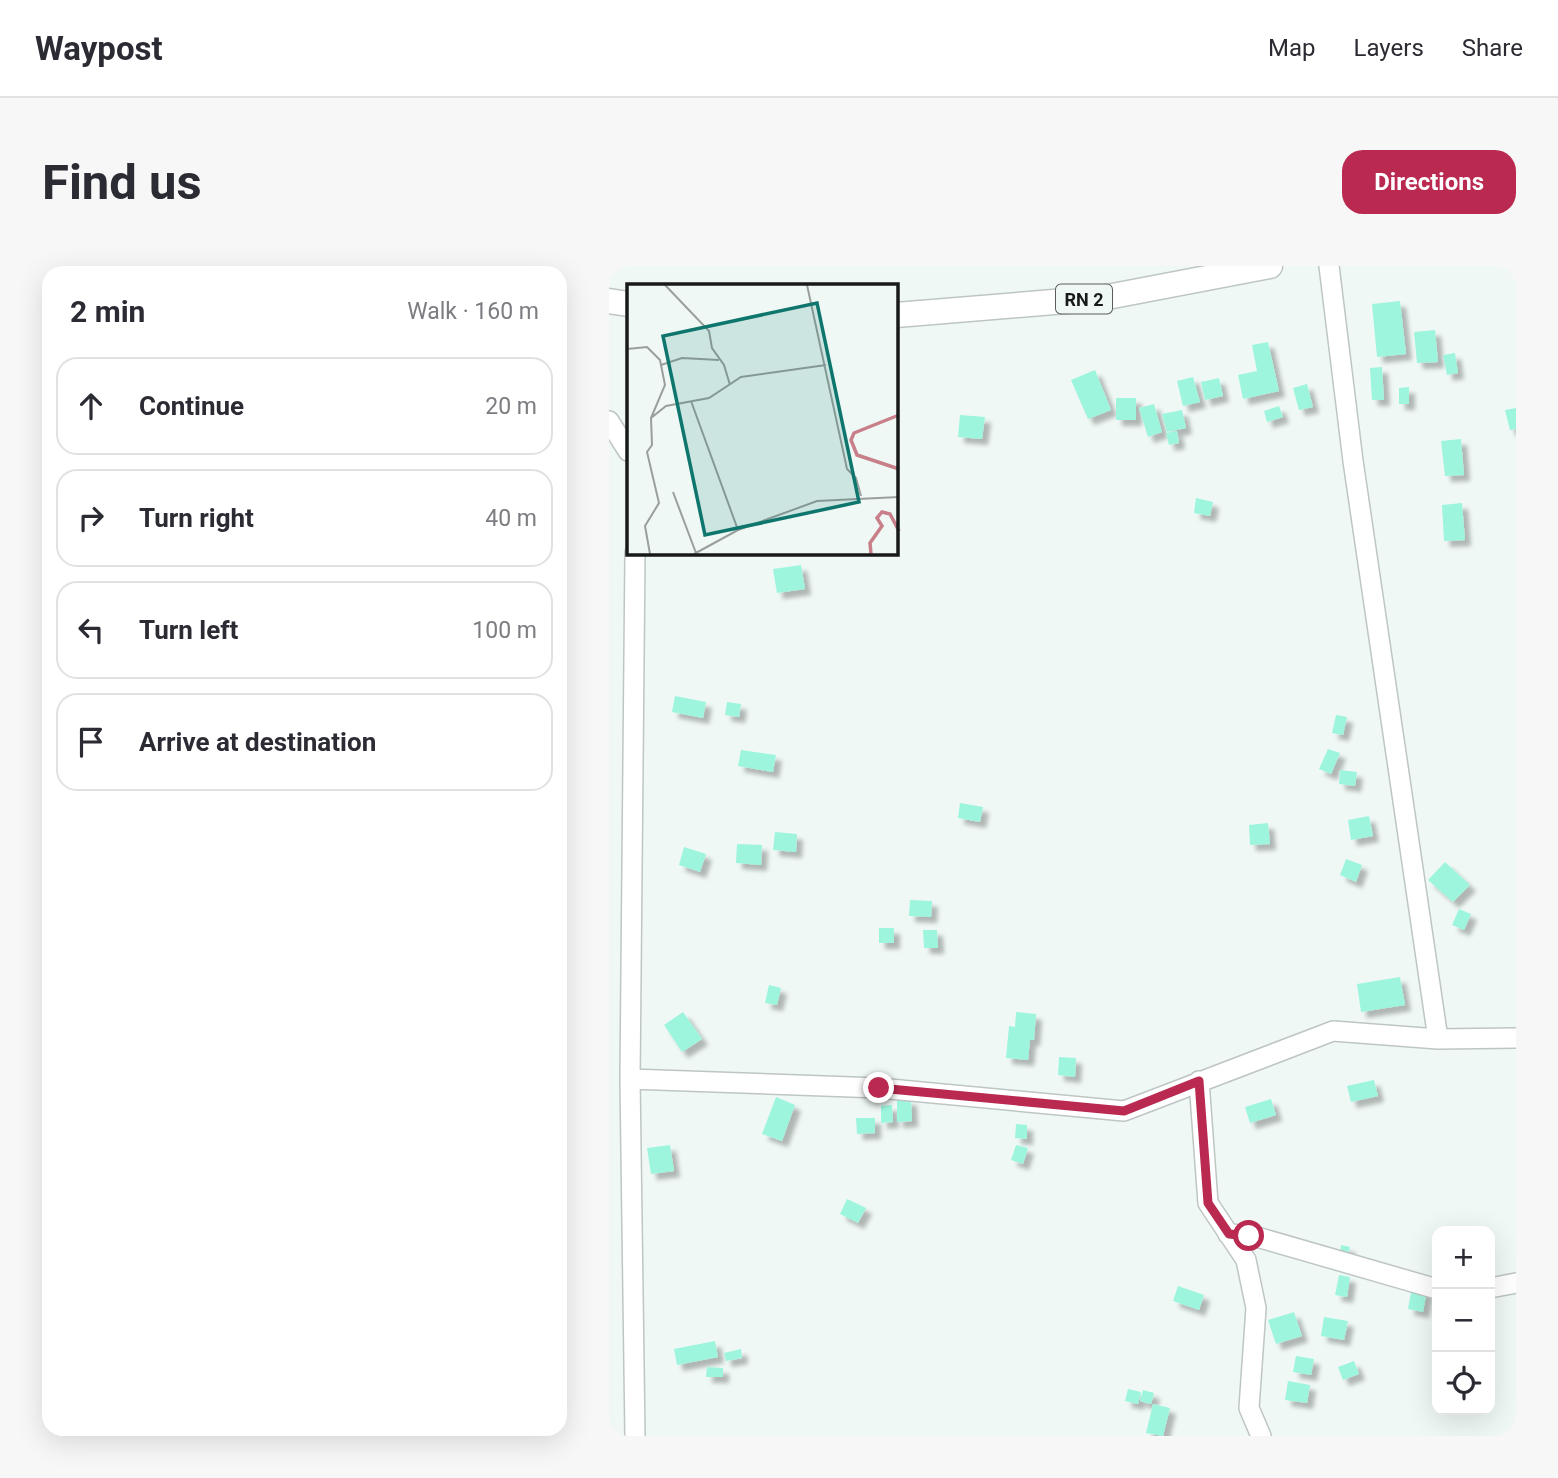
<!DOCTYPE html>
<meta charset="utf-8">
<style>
body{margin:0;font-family:Roboto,sans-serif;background:#f7f7f7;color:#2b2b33}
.controls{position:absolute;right:21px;bottom:21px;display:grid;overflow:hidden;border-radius:14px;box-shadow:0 7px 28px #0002}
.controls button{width:63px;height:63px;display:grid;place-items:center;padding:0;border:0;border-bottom:2px solid #e1e1e2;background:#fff;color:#2b2b33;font:35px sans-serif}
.stop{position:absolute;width:21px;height:21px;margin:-16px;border:5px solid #b92950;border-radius:50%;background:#fff}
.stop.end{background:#b92950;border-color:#fff;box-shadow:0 2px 7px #0008}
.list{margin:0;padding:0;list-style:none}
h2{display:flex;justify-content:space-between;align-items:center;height:91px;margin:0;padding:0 28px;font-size:30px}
h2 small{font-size:23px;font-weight:400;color:#7c7c81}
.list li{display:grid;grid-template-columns:46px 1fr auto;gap:21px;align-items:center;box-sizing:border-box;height:98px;margin:0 14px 14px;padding:0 14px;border:2px solid #e1e1e2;border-radius:21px}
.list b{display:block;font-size:26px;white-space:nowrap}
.list em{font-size:23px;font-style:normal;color:#7c7c81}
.icon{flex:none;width:38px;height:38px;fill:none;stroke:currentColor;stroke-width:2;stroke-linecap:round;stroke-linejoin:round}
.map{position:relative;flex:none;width:907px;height:1170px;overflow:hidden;border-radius:21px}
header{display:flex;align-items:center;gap:42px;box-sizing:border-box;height:98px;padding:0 35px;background:#fff;border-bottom:2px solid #e1e1e2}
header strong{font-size:33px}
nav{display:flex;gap:38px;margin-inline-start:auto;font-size:24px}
.intro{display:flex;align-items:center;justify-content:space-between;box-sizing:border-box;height:168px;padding:0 42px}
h1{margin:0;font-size:49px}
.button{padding:18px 32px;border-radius:21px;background:#b92950;color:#fff;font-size:24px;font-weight:700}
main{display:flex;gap:42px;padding:0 42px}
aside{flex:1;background:#fff;border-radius:21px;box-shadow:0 7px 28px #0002}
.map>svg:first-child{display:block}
.building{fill:#9df5dd;filter:url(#shadow)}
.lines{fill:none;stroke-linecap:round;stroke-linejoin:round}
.minor-casing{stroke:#bec6c3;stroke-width:22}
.major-casing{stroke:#bec6c3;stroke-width:27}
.minor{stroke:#fff;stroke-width:19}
.major{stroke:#fff;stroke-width:24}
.route{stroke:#b92950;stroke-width:9}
.labels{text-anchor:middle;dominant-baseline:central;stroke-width:5;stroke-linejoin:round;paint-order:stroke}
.shield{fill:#eff8f5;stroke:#585d5b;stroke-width:2}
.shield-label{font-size:18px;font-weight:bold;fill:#171a19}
.inset-river{fill:none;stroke:#c97f89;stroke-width:3.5}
.inset-road{fill:none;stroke:#999f9d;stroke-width:2}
.view{fill:#0f766e;fill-opacity:0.15;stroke:#0f766e;stroke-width:3.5}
.inset-edge{fill:none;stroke:#171a19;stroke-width:3.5}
</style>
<header>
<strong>Waypost</strong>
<nav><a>Map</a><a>Layers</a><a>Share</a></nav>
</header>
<div class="intro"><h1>Find us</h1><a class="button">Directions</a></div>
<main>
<aside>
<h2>2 min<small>Walk · 160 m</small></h2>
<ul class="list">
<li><svg class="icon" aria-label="ahead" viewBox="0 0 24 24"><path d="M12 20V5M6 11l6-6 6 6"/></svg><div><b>Continue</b></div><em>20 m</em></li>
<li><svg class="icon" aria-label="right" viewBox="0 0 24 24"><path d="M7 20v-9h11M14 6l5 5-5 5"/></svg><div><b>Turn right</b></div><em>40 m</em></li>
<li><svg class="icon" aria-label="left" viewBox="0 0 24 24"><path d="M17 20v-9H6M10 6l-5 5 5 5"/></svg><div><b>Turn left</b></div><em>100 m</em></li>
<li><svg class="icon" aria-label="arrive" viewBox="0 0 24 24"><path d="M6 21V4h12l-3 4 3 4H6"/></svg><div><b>Arrive at destination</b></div></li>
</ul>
</aside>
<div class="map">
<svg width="907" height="1170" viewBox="0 0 907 1170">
<defs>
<filter id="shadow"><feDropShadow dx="6" dy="6" stdDeviation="2" flood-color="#0004"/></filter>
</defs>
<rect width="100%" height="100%" fill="#eff8f5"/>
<path class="building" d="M791,35L797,88L768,91L763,38Z
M826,64L829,96L808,97L805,66Z
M659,76L670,125L634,133L629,109L648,105L643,79Z
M846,87L849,107L838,109L834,89Z
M773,101L775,134H763L761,102Z
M486,104L502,144L479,153L462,114Z
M584,111L591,136L574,140L568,115Z
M610,112L614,130L596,134L592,116Z
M698,118L704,141L690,144L684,122Z
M800,121V138H790V122Z
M507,132H527V154H507Z
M545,138L553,166L539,171L530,142Z
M670,140L674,151L658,156L655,145Z
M907,142V163L901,164L896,144Z
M573,144L577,162L558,166L553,148Z
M351,149L376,151L373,173L349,171Z
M568,165L570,177L560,179L557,167Z
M852,173L855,209L836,210L832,175Z
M587,232L604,236L601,250L585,247Z
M853,237L856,274L835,275L833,239Z
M192,299L196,323L168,327L164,303Z
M66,430L97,436L94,452L63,446Z
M118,436L132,438L130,451L116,449Z
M727,449L738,451L734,469L723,467Z
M719,483L731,487L722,508L710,503Z
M132,484L167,489L164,506L129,500Z
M731,504L748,506L746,520L730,518Z
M351,537L374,541L371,556L349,552Z
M760,550L764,570L742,574L739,554Z
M659,557L661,578L641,579L640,559Z
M166,566L188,568L187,586L164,584Z
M128,578L153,579L152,599L127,597Z
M75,581L97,588L91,606L70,599Z
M737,593L753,599L747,616L731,609Z
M836,596L861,619L844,636L819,614Z
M301,634L323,635L322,651L300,650Z
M850,643L862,648L855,664L843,659Z
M270,662H285V677H270Z
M314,664H328L329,682H315Z
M791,711L796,739L752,746L748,718Z
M160,719L172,722L168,739L156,737Z
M74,746L93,773L73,786L55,759Z
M407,746L427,748L425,774H421L419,794L397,792L400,760L406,761Z
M450,791L467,792L466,811L449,809Z
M765,814L769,830L742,836L738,820Z
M167,831L186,839L173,875L153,868Z
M302,833L303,855L288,856V834Z
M662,833L667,849L641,857L636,841Z
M283,839L284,856L272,857V840Z
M247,852H266V867L248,868Z
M407,858L418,859V873L406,872Z
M61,879L65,905L42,908L38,882Z
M407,879L419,882L414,898L402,894Z
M238,933L257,942L249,957L231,948Z
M732,979L741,981L738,993L730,992Z
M730,1009L741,1011L738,1031L726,1029Z
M569,1020L595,1029L590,1044L564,1035Z
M803,1021L818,1024L814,1046L799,1043Z
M685,1046L693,1070L667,1078L659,1054Z
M715,1051L739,1055L735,1074L712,1070Z
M106,1075L109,1091L68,1099L65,1083Z
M132,1083L133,1092L117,1095L115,1087Z
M687,1090L705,1093L702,1109L684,1106Z
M745,1095L750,1108L734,1114L729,1101Z
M98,1101L114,1102V1111H97Z
M679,1115L701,1119L698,1137L676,1134Z
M519,1123L532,1126L529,1138L516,1135Z
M534,1124L545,1127L542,1138L531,1135Z
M544,1138L561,1142L554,1170L537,1167Z"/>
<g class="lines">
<g class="minor-casing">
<path id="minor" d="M720,0L744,195L829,773
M0,155L19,185
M21,813L270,822L515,845L724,765L829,773L907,772
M590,815L599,937L637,994L647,1042L640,1142L652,1170
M619,968L641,969L828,1023
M881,1022L907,1017
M26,1170L21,813L26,287"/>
</g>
<g class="major-casing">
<path id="major" d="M0,35L19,38
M287,49L493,32L661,0"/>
</g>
<use href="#minor" class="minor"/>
<use href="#major" class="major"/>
</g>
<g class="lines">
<path class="route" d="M270,822L515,845L590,815L599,937L620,968L640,970"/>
</g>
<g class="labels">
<rect class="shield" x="447" y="18.5" width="56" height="29" rx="5"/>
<g class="shield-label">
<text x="475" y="33">RN 2</text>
</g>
</g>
<g transform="translate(18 18)">
<rect width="271" height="271" fill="#eff8f5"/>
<path class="inset-river" d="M272,131L227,149L224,156L230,171L272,185M244,270L243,259L255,242L250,234L255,228L263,230L272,247"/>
<path class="inset-road" d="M38,1L82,47L85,64L97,81L103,101M180,1L220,185L229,194L234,212M0,65L20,63L33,76L38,101L24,134M34,81L55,74L92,76M64,117L111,246M46,208L69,269M23,270L18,242L32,219L20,168L25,161L24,134L39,122L82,114L114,93L199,81M67,270L111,246L190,217L272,213"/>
<path class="view" d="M190,19L232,218L78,251L36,52Z"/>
<rect width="271" height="271" class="inset-edge"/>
</g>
</svg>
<div class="controls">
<button>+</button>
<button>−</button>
<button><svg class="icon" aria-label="locate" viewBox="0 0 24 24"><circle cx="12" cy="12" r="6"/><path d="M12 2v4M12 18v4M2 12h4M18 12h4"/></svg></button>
</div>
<div class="stop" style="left:640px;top:970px"></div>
<div class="stop end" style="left:270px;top:822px"></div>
</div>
</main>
